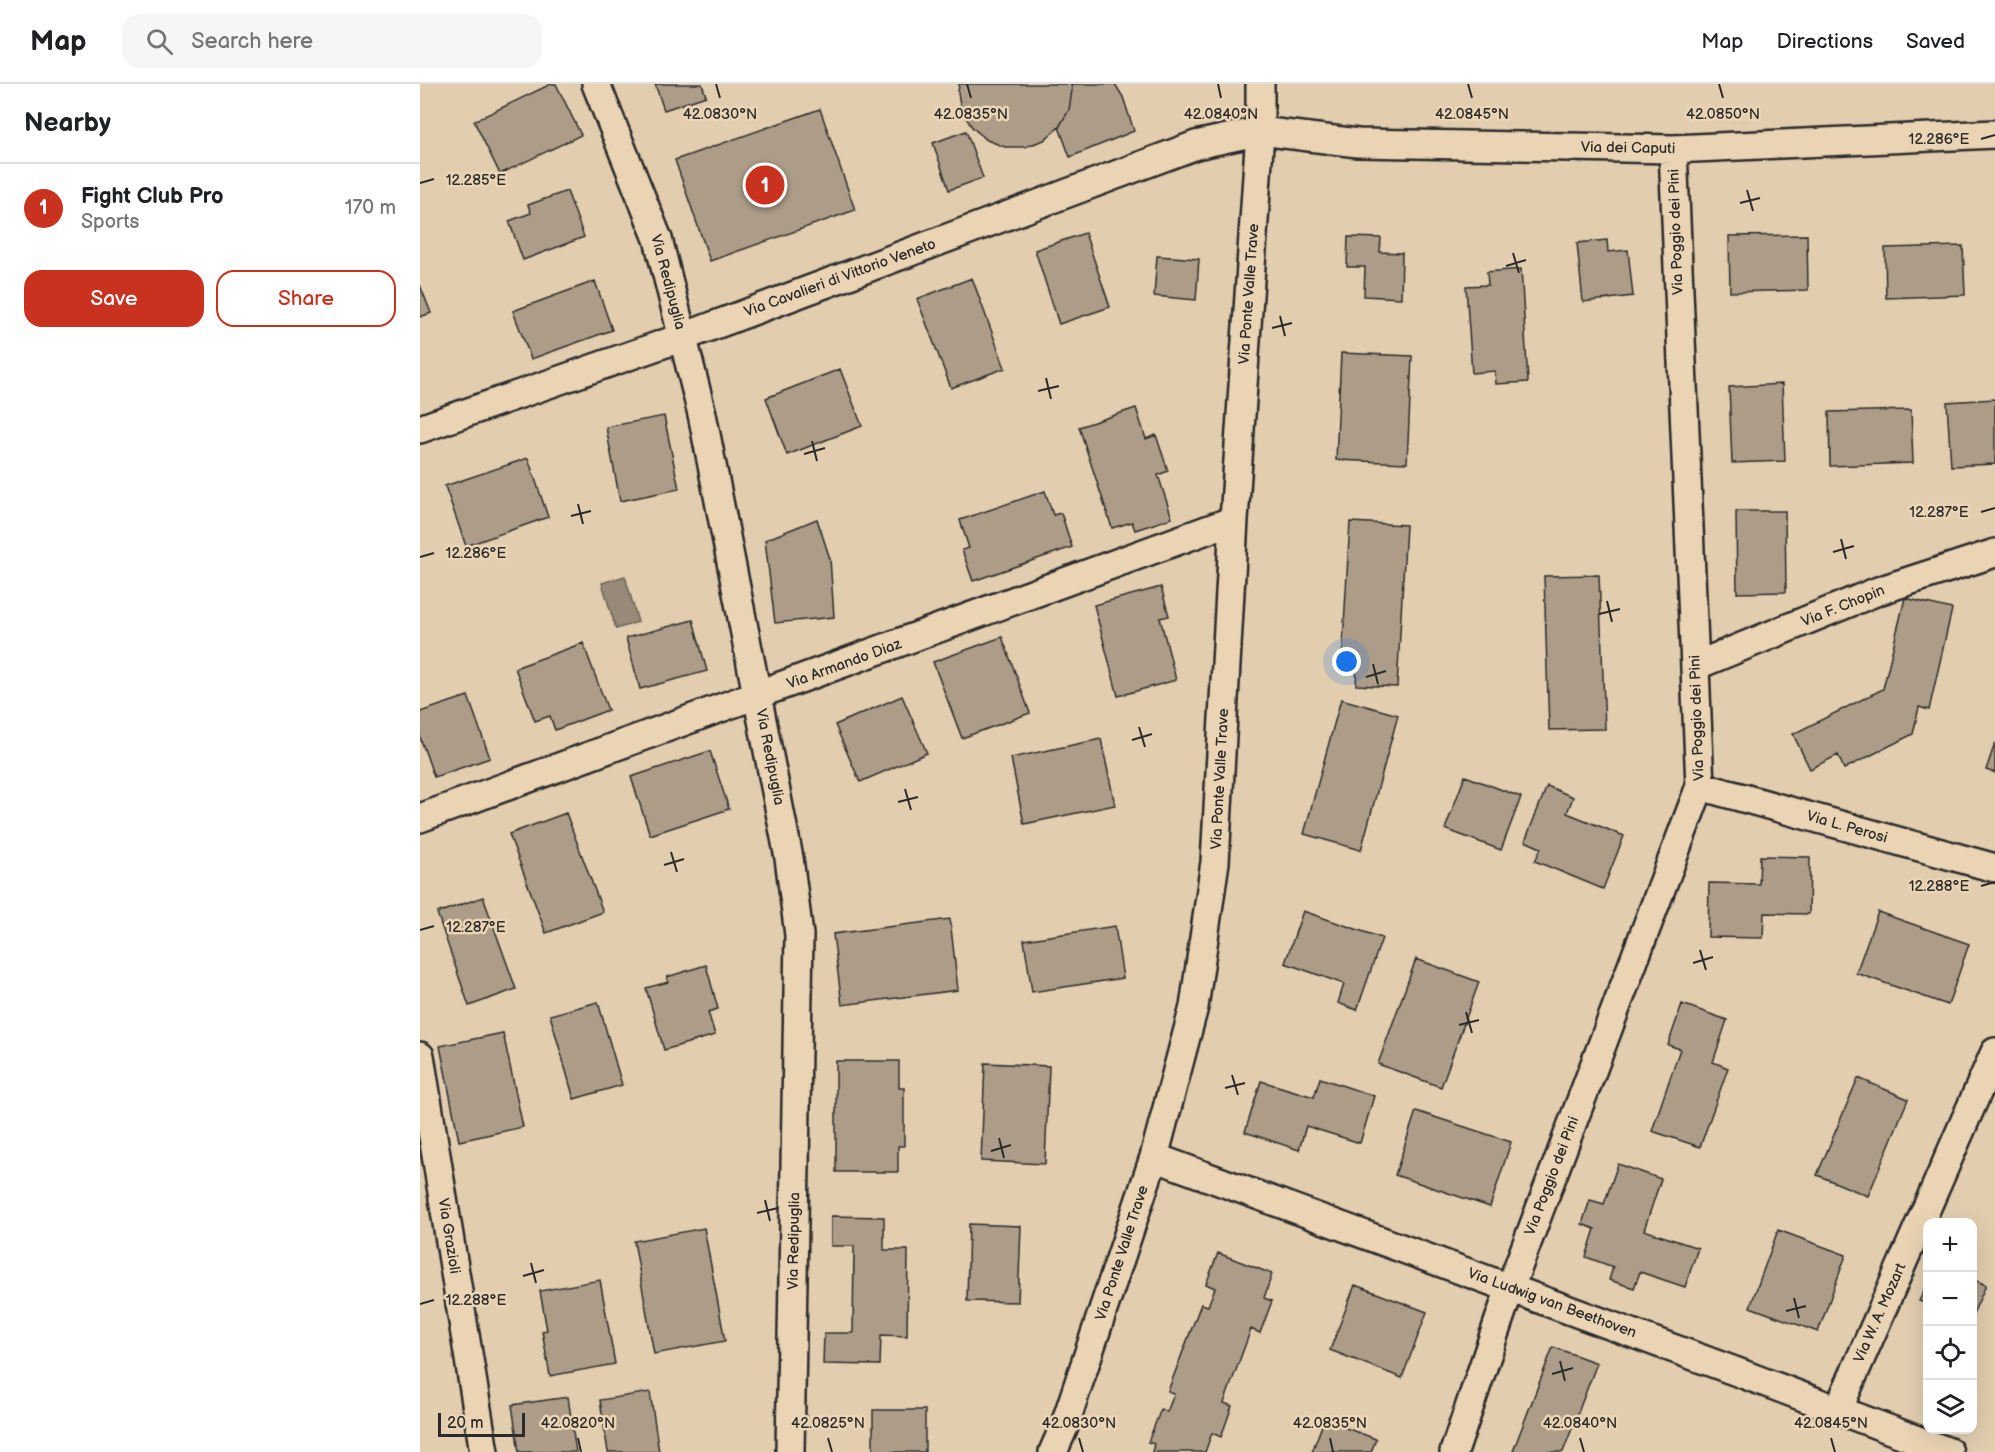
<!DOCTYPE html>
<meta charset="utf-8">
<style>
body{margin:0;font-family:"Balsamiq Sans",sans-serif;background:#f6f6f6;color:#202124}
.controls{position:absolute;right:18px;bottom:18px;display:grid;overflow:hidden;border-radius:12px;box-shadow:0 6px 24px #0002}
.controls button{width:54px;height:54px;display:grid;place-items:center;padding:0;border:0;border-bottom:2px solid #e0e0e0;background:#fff;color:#202124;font:30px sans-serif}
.scale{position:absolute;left:18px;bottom:15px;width:87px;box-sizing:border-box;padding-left:6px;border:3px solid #2b2b2b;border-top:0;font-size:16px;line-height:21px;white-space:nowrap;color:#2b2b2b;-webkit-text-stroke:4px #ead4b4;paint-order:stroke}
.you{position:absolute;left:927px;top:578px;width:21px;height:21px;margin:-15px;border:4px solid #fff;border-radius:50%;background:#1a73e8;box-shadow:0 0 0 9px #1a73e833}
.badge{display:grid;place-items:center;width:39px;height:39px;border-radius:50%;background:#c8321e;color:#fff;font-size:20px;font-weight:700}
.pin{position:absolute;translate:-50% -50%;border:3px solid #fff;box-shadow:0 2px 6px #0006}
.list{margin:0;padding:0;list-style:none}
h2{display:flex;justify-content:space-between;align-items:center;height:78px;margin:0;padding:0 24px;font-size:26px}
h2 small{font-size:20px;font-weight:400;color:#757577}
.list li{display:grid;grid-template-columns:39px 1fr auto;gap:18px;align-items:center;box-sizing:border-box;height:90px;padding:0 24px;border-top:2px solid #e0e0e0}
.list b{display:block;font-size:22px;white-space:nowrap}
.list p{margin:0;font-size:20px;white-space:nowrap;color:#757577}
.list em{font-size:20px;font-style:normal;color:#757577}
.actions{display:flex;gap:12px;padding:18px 24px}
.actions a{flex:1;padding:14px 0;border:2px solid #c8321e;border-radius:18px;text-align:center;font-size:21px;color:#c8321e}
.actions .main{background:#c8321e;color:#fff}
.icon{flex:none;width:33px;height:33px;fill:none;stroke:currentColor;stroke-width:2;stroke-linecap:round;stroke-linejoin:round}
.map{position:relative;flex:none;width:1575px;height:1368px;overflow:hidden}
header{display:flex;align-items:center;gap:36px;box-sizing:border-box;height:84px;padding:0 30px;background:#fff;border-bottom:2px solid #e0e0e0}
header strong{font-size:28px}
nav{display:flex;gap:33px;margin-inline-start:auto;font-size:21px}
.search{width:420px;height:54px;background:#f6f6f6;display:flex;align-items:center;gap:15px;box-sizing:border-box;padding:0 21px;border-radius:18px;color:#757577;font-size:22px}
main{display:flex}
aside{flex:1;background:#fff}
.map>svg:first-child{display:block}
.water{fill:#988a78;stroke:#6c6459;stroke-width:1.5}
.building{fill:#ad9d88;stroke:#2b2b2b;stroke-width:1.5}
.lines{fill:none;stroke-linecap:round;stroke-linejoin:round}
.street-casing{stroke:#2b2b2b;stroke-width:32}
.street{stroke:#ead4b4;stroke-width:27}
.ticks{fill:none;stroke:#2b2b2b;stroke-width:2}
.labels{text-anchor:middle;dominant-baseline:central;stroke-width:5;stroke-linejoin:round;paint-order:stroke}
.street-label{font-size:15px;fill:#2b2b2b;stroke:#ead4b4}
.ticks-label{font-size:15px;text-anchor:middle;fill:#2b2b2b;stroke:#ead4b4;stroke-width:5;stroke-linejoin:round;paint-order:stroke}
</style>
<header>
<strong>Map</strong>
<div class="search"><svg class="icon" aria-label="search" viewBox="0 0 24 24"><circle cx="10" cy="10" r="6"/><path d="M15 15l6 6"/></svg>Search here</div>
<nav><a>Map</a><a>Directions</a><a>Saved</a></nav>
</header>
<main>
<aside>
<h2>Nearby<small></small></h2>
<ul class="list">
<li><span class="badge">1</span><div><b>Fight Club Pro</b><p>Sports</p></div><em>170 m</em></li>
</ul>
<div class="actions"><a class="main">Save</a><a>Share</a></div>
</aside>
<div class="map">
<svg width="1575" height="1368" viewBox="0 0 1575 1368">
<rect width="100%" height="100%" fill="#e2cdaf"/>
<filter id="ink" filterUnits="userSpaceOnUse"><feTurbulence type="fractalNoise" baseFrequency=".0167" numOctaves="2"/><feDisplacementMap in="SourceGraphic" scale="12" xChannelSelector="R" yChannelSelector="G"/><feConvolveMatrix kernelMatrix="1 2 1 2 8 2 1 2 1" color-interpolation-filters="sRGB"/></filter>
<g filter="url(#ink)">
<path class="water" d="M205,492L218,538L196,545L182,499Z"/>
<path class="building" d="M131,0H136L161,51L80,90L54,37Z
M235,0H282L286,12L244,26Z
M539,0H651L652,6L649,26L639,43L624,56L605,63H585L567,56L552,43L541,26L538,9Z
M651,0H695L703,13L714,47L650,73L639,43L649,26L652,6Z
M400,25L435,126L290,177L255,76Z
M546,47L563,94L529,106L513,59Z
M147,107L164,153L103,176L89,137L111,129L108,121Z
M665,149L690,223L639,240L615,166Z
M1387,151L1388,206L1310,208L1309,152Z
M928,153L961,154L960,168L982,169L981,214L944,212L945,183H927Z
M1187,156L1188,168L1208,166L1213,212L1163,218L1157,159Z
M1543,162L1545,211L1466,214L1465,164Z
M737,172L779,175L776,216L734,212Z
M1101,185L1108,298L1076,300L1075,287L1052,289L1046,202L1068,201L1067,188Z
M552,194L585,284L531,304L497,215Z
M175,197L192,246L111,275L93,227Z
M0,201L11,229L0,233Z
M921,269L992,272L987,379L916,376Z
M420,285L442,342L367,371L346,314Z
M1362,300L1365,377L1312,379L1309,303Z
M1575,315V380L1531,382L1527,318Z
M716,324L726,355L736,351L748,387L738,391L752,434L715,446L712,438L692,444L659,343Z
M1491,326L1493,379L1410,382L1409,328Z
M244,332L259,405L200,417L186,343Z
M108,374L128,433L46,462L25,402Z
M625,407L633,431L641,429L652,463L553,497L542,466L549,464L540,436Z
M1316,427H1365L1366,508L1317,509Z
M397,435L410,475L414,533L355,539L345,456Z
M930,438L986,441L977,603L936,601L937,576H922Z
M1179,491L1185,645L1129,646L1124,492Z
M741,503L749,532L740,534L756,596L698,612L674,521Z
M1485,514L1532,525L1509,626L1499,623L1493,650L1424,685L1418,671L1390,685L1373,650L1463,605Z
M273,536L287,587L220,605L206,554Z
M582,553L610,629L542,654L513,578Z
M163,559L188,626L135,646L130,632L115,637L95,584Z
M48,612L70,674L14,693L0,653V628Z
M482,612L507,669L440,698L415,641Z
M921,615L978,631L941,766L884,750Z
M681,655L695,721L604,740L591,674Z
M1575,659V689L1566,686Z
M290,667L309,725L230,751L211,693Z
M1045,692L1101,713L1081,766L1025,745Z
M1127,702L1153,713L1147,729L1204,752L1183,805L1115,777L1121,764L1105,757Z
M146,729L183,828L126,849L89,750Z
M1340,772L1390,773L1389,830L1344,829L1343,854L1288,853L1289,799L1339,800Z
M63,813L96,905L49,922L17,829Z
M883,827L962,854L937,926L918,919L924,900L865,879Z
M1458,828L1549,860L1528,921L1436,889Z
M530,835L538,906L422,921L413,850Z
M695,842L703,894L612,908L604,856Z
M996,875L1059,898L1021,1003L958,980Z
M286,881L298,925L288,928L295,951L244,966L226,904L248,898L247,893Z
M178,918L202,1001L154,1015L130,931Z
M1262,920L1307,936L1293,978L1308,984L1280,1063L1232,1047L1260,965L1248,961Z
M83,949L103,1043L39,1057L20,962Z
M416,977H479V1004H484V1062H478V1088H416Z
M565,979L629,982L625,1080L561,1077Z
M900,994L954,1012L940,1059L886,1042L879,1066L825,1048L841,997L894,1013Z
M1438,994L1488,1015L1448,1112L1397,1091Z
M996,1027L1091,1058L1070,1123L975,1091Z
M1198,1080L1241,1095L1224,1146L1278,1164L1265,1203L1220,1188L1214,1204L1189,1196L1193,1183L1166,1173L1175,1145L1162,1140L1170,1116L1184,1120Z
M411,1132L464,1133V1166H488L487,1252L461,1251L460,1281L403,1280L404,1249H433L434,1162H411Z
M549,1140L601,1142L598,1218L547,1217Z
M284,1144L305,1257L234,1270L214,1157Z
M1358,1146L1426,1171L1398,1248L1330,1223Z
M798,1169L852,1190L844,1214L852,1217L840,1249L831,1245L804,1319L812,1322L801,1353L792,1349L785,1368H732L734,1360L728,1358L741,1325L747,1328L754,1310L748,1307L781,1220L788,1222L795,1204L786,1200Z
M1552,1195L1566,1201L1552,1232Z
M180,1196L195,1280L130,1292L122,1247L127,1246L120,1207Z
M1508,1198V1220L1499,1217Z
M935,1201L1007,1228L982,1294L910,1266Z
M1133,1263L1177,1279L1143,1368H1096L1093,1367Z
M230,1308L239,1368H188L180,1316Z
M148,1313L156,1368H99L92,1321Z
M453,1326H505V1368H453Z
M904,1336L956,1355L951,1368H892Z"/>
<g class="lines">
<g class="street-casing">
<path id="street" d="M176,0L238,155L282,330L369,774L379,851L370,1368
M0,345L263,253L776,61L840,47L938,59L1253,65L1575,50
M1275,582L1458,507L1575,469
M1280,702L1575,784
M0,734L814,436
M0,972L64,1368
M734,1073L1328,1292L1529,1368
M1418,1326L1575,968
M633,1368L644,1343L734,1073L774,923L795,778L814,436L840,47V0
M1034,1368L1090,1204L1280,702L1253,65"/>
</g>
<use href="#street" class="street"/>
</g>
</g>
<path class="ticks" d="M296,0L300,14M547,0L551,14M798,0L801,14M1048,0L1052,14M1299,0L1303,14M1561,55L1575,51M0,99L14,95M1327,106L1333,127M1320,119L1340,114M1093,169L1099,189M1086,182L1106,176M860,232L865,252M852,244L872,239M626,294L631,315M618,307L639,302M392,357L397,377M384,370L405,364M158,420L163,440M1561,428L1575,424M151,432L171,427M1421,455L1426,475M1413,468L1434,462M0,473L14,469M1187,517L1192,538M1179,530L1200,525M953,580L958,600M946,593L966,587M719,643L725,663M712,656L732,650M485,705L491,726M478,718L498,713M251,768L257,788M244,781L264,775M1561,802L1575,798M0,846L14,842M1280,866L1286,886M1273,879L1293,873M1046,928L1052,949M1039,941L1059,936M812,991L818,1011M805,1004L825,999M579,1054L584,1074M571,1067L591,1061M345,1116L350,1137M337,1129L358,1124M111,1179L116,1199M103,1192L124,1186M1374,1214L1379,1234M0,1220L14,1216M1366,1227L1386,1222M1140,1277L1145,1297M1132,1290L1153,1284M158,1354L161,1368M408,1354L412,1368M659,1354L663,1368M910,1354L913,1368M1160,1354L1164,1368M1411,1354L1415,1368"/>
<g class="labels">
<g class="street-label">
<text transform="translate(1208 64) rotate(1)">Via dei Caputi</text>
<text transform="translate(1256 148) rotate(-92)">Via Poggio dei Pini</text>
<text transform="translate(420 194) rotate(-20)">Via Cavalieri di Vittorio Veneto</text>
<text transform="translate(248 198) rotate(75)">Via Redipuglia</text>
<text transform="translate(829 210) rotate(-86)">Via Ponte Valle Trave</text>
<text transform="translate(1423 522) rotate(-22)">Via F. Chopin</text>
<text transform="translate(424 580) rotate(-20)">Via Armando Diaz</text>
<text transform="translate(1277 634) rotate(-92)">Via Poggio dei Pini</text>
<text transform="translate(350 673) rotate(79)">Via Redipuglia</text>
<text transform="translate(800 695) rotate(-87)">Via Ponte Valle Trave</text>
<text transform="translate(1427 743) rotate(16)">Via L. Perosi</text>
<text transform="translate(1132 1092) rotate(-69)">Via Poggio dei Pini</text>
<text transform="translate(29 1152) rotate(81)">Via Grazioli</text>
<text transform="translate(374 1157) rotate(-89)">Via Redipuglia</text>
<text transform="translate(702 1169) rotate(-72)">Via Ponte Valle Trave</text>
<text transform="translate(1132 1219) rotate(20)">Via Ludwig van Beethoven</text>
<text transform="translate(1460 1229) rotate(-66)">Via W. A. Mozart</text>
</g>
</g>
<g class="ticks-label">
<text x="300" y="35">42.0830°N</text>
<text x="551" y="35">42.0835°N</text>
<text x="801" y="35">42.0840°N</text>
<text x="1052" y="35">42.0845°N</text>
<text x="1303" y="35">42.0850°N</text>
<text x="1519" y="60">12.286°E</text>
<text x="56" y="101">12.285°E</text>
<text x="1519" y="433">12.287°E</text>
<text x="56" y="474">12.286°E</text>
<text x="1519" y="807">12.288°E</text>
<text x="56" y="848">12.287°E</text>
<text x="56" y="1221">12.288°E</text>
<text x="158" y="1344">42.0820°N</text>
<text x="408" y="1344">42.0825°N</text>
<text x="659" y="1344">42.0830°N</text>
<text x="910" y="1344">42.0835°N</text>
<text x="1160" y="1344">42.0840°N</text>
<text x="1411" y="1344">42.0845°N</text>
</g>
</svg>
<div class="controls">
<button>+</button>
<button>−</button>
<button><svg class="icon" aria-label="locate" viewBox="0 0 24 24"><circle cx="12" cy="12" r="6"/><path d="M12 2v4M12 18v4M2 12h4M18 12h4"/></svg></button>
<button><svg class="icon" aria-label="layers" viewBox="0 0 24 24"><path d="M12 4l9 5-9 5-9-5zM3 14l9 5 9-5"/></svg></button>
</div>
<div class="scale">20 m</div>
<div class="you"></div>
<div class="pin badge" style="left:345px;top:101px">1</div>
</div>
</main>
